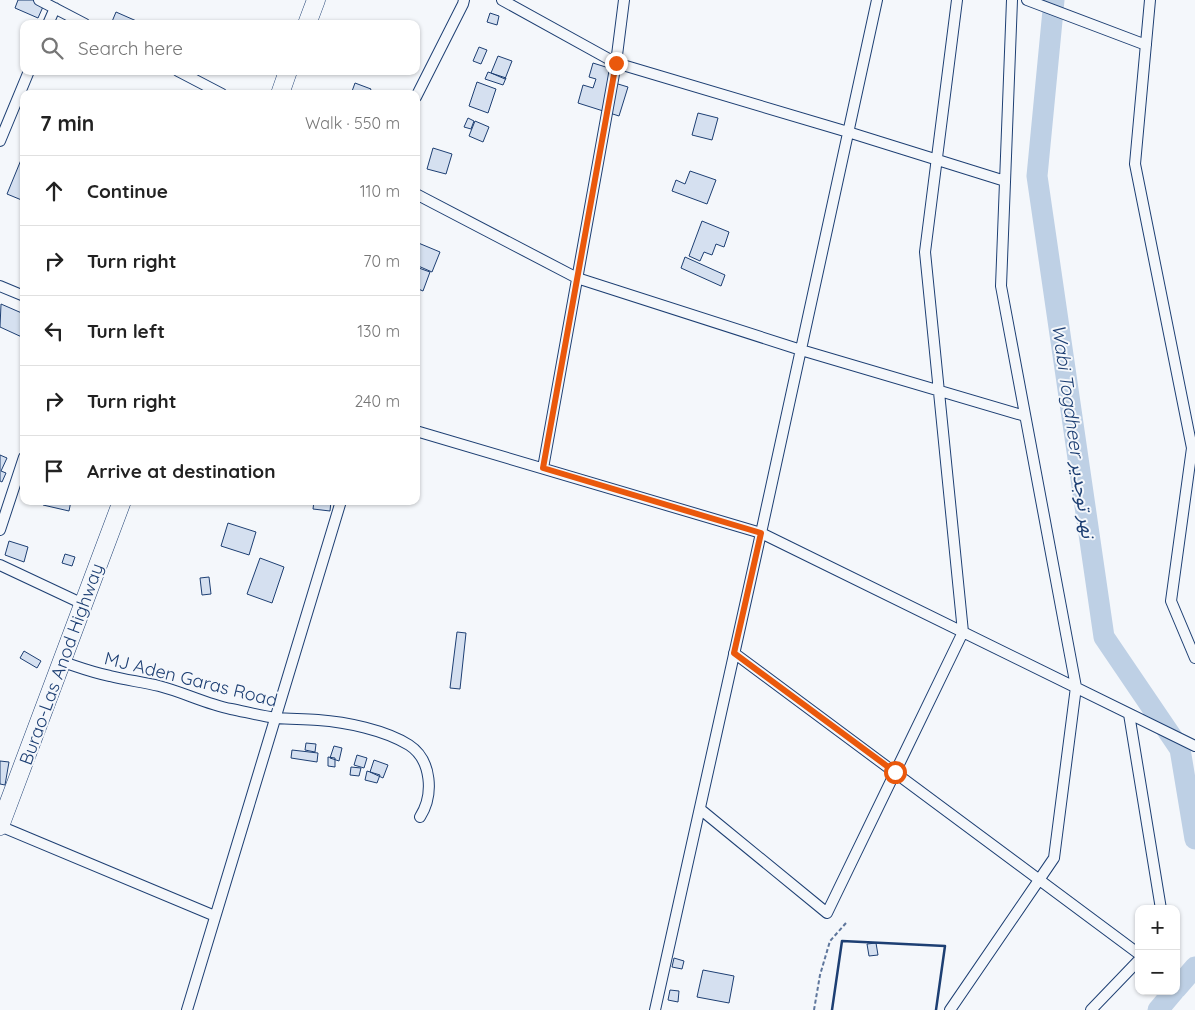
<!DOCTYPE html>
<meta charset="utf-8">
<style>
body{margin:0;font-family:Quicksand,"Noto Sans Arabic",sans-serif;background:#f6f6f6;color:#222}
.controls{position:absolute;right:15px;bottom:15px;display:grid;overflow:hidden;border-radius:10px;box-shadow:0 1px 4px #0004}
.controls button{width:45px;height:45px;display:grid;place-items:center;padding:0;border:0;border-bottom:1px solid #e0e0e0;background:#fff;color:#222;font:25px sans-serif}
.stop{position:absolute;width:15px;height:15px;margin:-11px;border:4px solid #ea580c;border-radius:50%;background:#fff}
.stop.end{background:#ea580c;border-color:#fff;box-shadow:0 1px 5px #0008}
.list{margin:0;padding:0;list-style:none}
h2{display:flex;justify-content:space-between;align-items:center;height:65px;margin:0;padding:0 20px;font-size:21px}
h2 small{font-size:16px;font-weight:400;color:#767676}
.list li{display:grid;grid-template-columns:32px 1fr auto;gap:15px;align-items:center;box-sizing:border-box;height:70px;padding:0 20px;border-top:1px solid #e0e0e0}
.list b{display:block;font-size:19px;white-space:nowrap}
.list em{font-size:16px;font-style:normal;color:#767676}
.icon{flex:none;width:28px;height:28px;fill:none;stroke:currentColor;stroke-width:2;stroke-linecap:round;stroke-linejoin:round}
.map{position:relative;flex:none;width:1195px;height:1010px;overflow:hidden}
.search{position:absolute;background:#fff;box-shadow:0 1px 4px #0004;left:20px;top:20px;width:400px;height:55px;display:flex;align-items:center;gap:12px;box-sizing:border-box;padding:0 18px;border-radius:10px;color:#767676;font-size:19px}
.panel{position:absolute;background:#fff;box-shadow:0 1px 4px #0004;left:20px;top:90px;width:400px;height:415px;border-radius:10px}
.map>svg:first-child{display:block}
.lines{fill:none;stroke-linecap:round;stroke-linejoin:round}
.river{stroke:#bed0e5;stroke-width:21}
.building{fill:#d5e0f0;stroke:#1d3f73}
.minor-casing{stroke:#1d3f73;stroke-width:12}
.trunk-casing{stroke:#1d3f73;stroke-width:19}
.path{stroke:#5e769c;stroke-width:2;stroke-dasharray:4 2.5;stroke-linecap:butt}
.minor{stroke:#f4f7fb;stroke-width:10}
.trunk{stroke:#f4f7fb;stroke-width:18}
.wall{stroke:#1d3f73;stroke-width:2.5}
.route{stroke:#ea580c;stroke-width:6}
.labels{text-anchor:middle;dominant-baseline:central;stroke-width:4;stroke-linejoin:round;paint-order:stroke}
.street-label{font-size:18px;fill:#1d3f73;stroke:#f4f7fb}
.water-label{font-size:19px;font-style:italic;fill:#1d3f73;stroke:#f4f7fb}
</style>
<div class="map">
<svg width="1195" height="1010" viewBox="0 0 1195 1010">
<rect width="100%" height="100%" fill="#f4f7fb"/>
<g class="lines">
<path class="river" d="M1054,0L1037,176L1104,637L1180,749L1195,839
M1176,989L1195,967
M1158,1010L1174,991"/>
</g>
<path class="building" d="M18,0H46L38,18L15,8Z
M116,12L141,23V24H111Z
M490,13L499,16L497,25L487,22Z
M479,47L487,50L481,64L473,61Z
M498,56L512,61L505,79L491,73Z
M593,63L612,69L608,81L628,87L619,116L578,103L583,85L593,88L596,79L589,77Z
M488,72L506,78L503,85L485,79Z
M477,82L496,89L488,113L469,106Z
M355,83L371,89L369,94H351Z
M698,113L718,118L712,140L692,135Z
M468,118L474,121L471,129L464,127Z
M475,121L489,127L483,142L469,136Z
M433,148L452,154L446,174L427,169Z
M23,155L24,156V201L7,194Z
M690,171L716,180L707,204L672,191L676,180L685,184Z
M702,221L729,232L724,247L716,244L712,255L704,252L700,261L689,256Z
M416,242L440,252L432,272L416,265Z
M685,257L725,275L721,286L681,268Z
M416,267L430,272L423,291L416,288Z
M1,304L24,314V338L0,327Z
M0,455L7,458L1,471L6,473L2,482L0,481Z
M44,501H71L69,511L43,505Z
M314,501H331L330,511L313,509Z
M228,523L256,532L249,555L221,546Z
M9,541L28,547L24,562L5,555Z
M65,554L75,557L72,566L62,563Z
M260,558L284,567L272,603L247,594Z
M209,577L211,594L202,595L200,578Z
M457,632L466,633L460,689L450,688Z
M24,651L41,661L37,668L20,658Z
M306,743L316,744L315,752L305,750Z
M334,746L342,748L339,761L330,758Z
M292,750L318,753L317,762L291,758Z
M357,755L367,758L364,768L354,765Z
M328,757L335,758V767L328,766Z
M374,760L388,765L383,778L370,772Z
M0,761L9,762L5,785L0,784Z
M351,767L361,768L359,776L350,775Z
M367,771L380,775L377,783L365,780Z
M876,943L878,955L869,956L867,944Z
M674,958L684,961L682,969L672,967Z
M703,970L734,976L729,1003L697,997Z
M670,990L679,991L678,1002L668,1000Z"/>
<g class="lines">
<g class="minor-casing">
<path id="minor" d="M39,0L85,24
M502,0L616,63L848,132L1005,181
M1027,0L1146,45
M1150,0L1135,164L1192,448L1171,601L1195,658
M48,24L55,8
M178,71L222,94
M416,97L463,4L464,0
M0,141L29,71
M416,194L577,278L801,350L1025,416
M0,286L24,296
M416,431L761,533L1195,746
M543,468L616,63L624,0
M0,530L24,457
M0,565L83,604
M734,653L1139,954
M63,662C78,667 94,673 110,676C126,680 142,682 159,686C183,692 206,704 231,709C246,712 261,716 276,718C290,719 304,719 318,720C346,722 385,730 409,745C432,760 434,795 420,817
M1129,714L1161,909
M700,809L827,913L963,632L925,252L957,0
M0,826L215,916
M187,1010L341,501
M655,1010L761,533L877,0
M950,1010L1054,858L1076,687L1001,286L1012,0
M1091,1010L1139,960"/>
</g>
<g class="trunk-casing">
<path id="trunk" d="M307,24L316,0
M280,94L288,71
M0,826L122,501"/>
</g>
<path class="path" d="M814,1010L820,975L830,941L846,923"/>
<use href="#minor" class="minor"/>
<use href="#trunk" class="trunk"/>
<path class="wall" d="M832,1010L842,941L945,946L936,1010"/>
</g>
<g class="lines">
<path class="route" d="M616,63L543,468L761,533L734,653L895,772"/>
</g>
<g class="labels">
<g class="street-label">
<text transform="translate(61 664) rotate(-70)">Burao-Las Anod Highway</text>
<text transform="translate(191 679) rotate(14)">MJ Aden Garas Road</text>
</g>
<g class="water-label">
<text transform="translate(1074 431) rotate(82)">Wabi Togdheer نهر توجدير</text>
</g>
</g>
</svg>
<div class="controls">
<button>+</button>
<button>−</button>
</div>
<div class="stop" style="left:895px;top:772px"></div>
<div class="stop end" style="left:616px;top:63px"></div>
<div class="search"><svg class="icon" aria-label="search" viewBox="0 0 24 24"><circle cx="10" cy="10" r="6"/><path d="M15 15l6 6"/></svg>Search here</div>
<section class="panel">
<h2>7 min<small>Walk · 550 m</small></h2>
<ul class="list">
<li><svg class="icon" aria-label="ahead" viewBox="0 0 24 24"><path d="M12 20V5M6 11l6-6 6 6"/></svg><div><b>Continue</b></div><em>110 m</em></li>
<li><svg class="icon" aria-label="right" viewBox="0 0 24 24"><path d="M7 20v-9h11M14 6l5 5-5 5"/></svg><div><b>Turn right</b></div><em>70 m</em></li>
<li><svg class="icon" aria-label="left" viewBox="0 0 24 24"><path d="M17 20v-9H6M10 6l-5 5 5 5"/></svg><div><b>Turn left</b></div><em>130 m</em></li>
<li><svg class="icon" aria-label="right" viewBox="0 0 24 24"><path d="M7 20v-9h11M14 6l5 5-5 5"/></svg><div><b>Turn right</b></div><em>240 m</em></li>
<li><svg class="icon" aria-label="arrive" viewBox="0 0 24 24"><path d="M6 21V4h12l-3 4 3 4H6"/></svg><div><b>Arrive at destination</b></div></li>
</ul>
</section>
</div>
